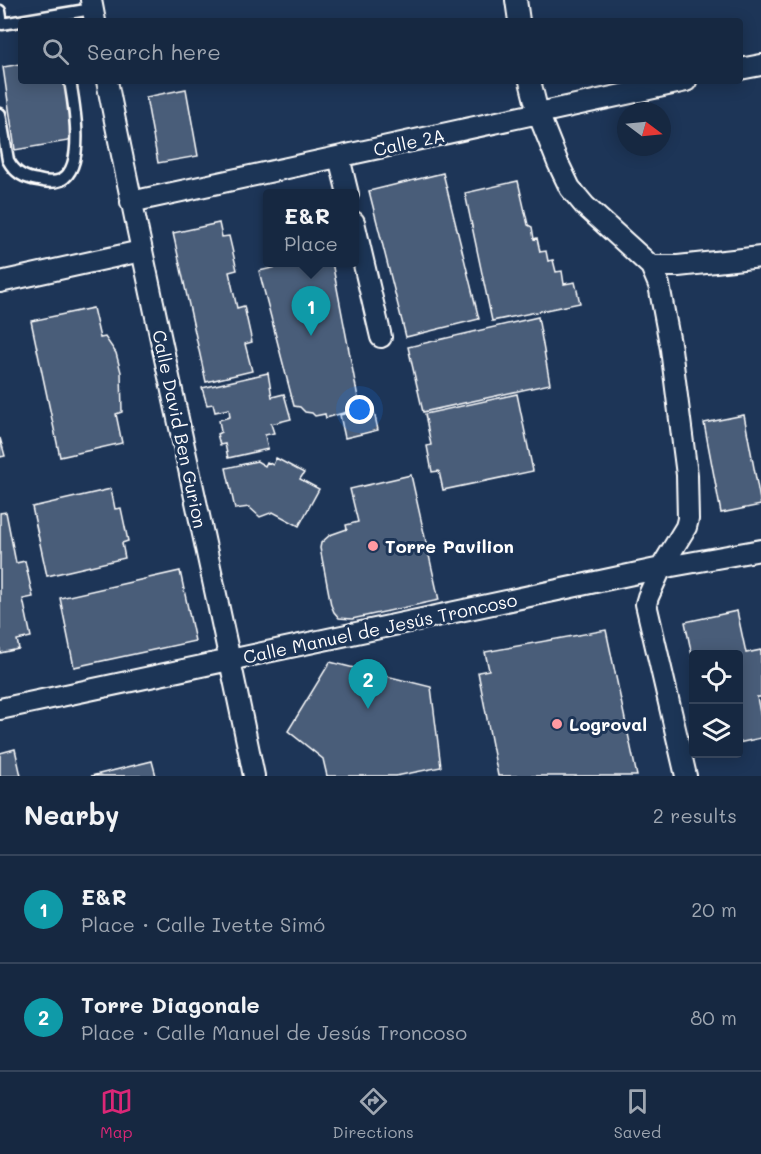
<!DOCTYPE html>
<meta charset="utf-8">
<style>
body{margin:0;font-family:Mali,sans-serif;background:#1f3048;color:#f1f3f6}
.controls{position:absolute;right:18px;bottom:18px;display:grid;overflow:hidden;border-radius:6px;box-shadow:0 3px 15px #0003}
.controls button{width:54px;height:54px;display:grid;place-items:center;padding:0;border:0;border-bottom:2px solid #35445a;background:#162841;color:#f1f3f6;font:30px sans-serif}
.compass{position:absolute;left:617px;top:102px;width:54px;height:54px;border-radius:50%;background:#162841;box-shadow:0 3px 15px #0003;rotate:106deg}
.you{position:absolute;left:360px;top:410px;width:21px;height:21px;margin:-15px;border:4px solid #fff;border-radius:50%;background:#1a73e8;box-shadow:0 0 0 9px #1a73e833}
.badge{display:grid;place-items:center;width:39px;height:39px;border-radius:50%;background:#db2777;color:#fff;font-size:20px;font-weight:700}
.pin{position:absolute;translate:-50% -50px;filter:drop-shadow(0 2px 3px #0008)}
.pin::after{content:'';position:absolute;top:32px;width:21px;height:18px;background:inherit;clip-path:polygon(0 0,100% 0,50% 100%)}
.popup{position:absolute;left:263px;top:189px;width:96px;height:78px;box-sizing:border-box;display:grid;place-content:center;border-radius:6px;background:#162841;filter:drop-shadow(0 2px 4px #0005);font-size:20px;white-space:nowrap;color:#9ea6b1}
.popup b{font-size:22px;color:#f1f3f6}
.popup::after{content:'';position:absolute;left:50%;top:100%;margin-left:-12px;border:12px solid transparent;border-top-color:#162841}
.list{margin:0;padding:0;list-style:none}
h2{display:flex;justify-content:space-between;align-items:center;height:78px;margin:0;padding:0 24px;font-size:26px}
h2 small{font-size:20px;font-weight:400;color:#9ea6b1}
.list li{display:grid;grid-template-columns:39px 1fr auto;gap:18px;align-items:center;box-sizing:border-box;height:108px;padding:0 24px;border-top:2px solid #35445a}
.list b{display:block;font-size:22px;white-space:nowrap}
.list p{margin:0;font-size:20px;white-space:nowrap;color:#9ea6b1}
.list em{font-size:20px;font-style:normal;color:#9ea6b1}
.icon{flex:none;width:33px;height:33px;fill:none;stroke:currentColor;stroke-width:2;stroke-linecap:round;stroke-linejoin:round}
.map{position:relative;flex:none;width:761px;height:776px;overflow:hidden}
.search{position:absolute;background:#162841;box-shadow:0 3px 15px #0003;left:18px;right:18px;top:18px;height:66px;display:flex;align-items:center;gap:15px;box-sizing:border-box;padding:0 21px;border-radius:6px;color:#9ea6b1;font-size:22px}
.sheet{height:294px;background:#162841}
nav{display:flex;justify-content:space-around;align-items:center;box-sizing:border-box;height:84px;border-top:2px solid #35445a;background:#162841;font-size:16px;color:#9ea6b1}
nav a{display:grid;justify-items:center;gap:3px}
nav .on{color:#db2777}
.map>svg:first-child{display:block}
.building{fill:#4a5d79;stroke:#fff;stroke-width:1.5}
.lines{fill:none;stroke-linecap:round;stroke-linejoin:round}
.service-casing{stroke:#fff;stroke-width:15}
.minor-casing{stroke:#fff;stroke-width:24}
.service{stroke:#1d3557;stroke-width:10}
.minor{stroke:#1d3557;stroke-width:20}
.poi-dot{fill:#ff9aa2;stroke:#1d3557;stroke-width:2}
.labels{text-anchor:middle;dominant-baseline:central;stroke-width:6;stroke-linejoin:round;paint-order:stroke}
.street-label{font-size:18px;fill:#fff;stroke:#1d3557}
.poi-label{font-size:18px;font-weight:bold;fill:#fff;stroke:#1d3557;text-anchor:start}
</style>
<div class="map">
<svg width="761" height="776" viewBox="0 0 761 776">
<rect width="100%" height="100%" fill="#1d3557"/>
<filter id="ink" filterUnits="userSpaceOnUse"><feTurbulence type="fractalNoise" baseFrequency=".0167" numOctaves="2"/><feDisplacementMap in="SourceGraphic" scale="12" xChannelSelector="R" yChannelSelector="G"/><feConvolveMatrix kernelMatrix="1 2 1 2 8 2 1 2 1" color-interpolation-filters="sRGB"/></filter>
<g filter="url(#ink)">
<path class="building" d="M21,64V81H64L74,140L15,150L3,67Z
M186,89L198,156L158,163L146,97Z
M443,173L479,319L406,337L369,191Z
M518,181L528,225L532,227L534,239L537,238L540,252L546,251L548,261L553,260L556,272L562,271L564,284L575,282L580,303L492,321L465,193Z
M219,223L222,237L229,236L237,270L229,272L237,308L244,306L252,342L245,344L252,371L206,382L173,233Z
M298,262H332L360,408L326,418L325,414L315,416L312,413L305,412L300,407L294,406L259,271Z
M93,308L100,338L105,337L116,353L121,372L122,412L116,414L122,443L60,457L31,321Z
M538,317L550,384L423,412L408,347Z
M268,373L272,397L284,394L291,419L271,424L274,433L265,435L268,449L228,458L225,444L220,445L217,434L221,432L219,420L230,417L229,409L215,412L213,404L207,405L202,388Z
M517,394L533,471L443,490L439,471L432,472L427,446L431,445L425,414Z
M373,407L378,430L345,438L340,415Z
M744,415L761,505L721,513L704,423Z
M0,438L5,456L0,457Z
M276,458L304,473L300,479L319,489L299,526L273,512L260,517L249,507L235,509L226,468L257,461L265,466L267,462L273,465Z
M411,475L439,600L352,619L339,618L334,612L331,605L320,548L321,543L330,535L347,529L346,525L358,522L350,489Z
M111,489L115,509L121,508L128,541L122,543L125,558L47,576L32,507Z
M6,512L16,563L25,561L33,597L23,599L31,637L17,640L19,649L0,653V513Z
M180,571L195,641L74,667L60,598Z
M737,611L746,653L761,650V697H757L761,718V738L738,743V654H694V665L685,622Z
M606,630L637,776H498L478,672L489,670L485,652Z
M330,662L431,687L441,767L396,776H327L323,759L288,731Z
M15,749L21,776H0V753Z
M152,761L156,776H91Z"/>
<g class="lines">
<g class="service-casing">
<path id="service" d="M0,11L2,24L92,9
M0,114L8,160C15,173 24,178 38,180C45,182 53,183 61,180C86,167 74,104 70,81"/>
</g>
<g class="minor-casing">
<path id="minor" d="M91,0L95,21
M516,0L519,21
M740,69L761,65
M107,81C153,313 207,544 254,776
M530,81L538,113L558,163L570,188L585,206L651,266L659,285L671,349L687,475L688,519L686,527L661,568L648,597L646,604L686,776
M339,157L348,194
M131,202L686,81
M354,222L381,337
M651,266H678L761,257
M0,282L141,251
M0,709L661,568L761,550"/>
</g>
<use href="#service" class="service"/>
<use href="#minor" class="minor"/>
</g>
</g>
<g class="poi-dot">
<circle cx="373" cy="546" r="6"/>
<circle cx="557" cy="724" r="6"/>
</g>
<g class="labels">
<g class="street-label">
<text transform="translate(409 142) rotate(-12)">Calle 2A</text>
<text transform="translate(180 429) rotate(78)">Calle David Ben Gurion</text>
<text transform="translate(380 628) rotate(-12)">Calle Manuel de Jesús Troncoso</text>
</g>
<g class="poi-label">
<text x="385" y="546">Torre Pavilion</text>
<text x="569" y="724">Logroval</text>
</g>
</g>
</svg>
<div class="controls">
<button><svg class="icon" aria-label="locate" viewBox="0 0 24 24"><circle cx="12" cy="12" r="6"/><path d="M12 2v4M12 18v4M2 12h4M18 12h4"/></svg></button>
<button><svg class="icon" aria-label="layers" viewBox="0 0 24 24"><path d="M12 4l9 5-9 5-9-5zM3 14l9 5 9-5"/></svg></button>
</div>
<svg class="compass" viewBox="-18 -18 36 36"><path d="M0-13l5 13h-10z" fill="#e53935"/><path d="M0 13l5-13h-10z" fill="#9ea6b1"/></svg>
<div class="you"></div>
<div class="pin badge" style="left:311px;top:336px;background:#0f9aa8">1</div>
<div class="popup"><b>E&amp;R</b>Place</div>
<div class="pin badge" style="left:368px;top:709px;background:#0f9aa8">2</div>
<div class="search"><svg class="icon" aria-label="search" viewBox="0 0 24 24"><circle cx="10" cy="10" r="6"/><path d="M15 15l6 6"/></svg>Search here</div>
</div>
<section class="sheet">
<h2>Nearby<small>2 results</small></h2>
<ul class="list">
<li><span class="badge" style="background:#0f9aa8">1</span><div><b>E&amp;R</b><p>Place · Calle Ivette Simó</p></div><em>20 m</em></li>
<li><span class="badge" style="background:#0f9aa8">2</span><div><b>Torre Diagonale</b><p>Place · Calle Manuel de Jesús Troncoso</p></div><em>80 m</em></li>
</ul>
</section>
<nav>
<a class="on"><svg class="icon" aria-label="map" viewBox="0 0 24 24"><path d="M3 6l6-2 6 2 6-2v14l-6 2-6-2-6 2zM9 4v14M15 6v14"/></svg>Map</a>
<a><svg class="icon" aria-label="directions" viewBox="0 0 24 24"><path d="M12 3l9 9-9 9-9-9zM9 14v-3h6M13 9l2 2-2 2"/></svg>Directions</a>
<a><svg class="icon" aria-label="saved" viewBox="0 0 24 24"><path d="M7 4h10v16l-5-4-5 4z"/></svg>Saved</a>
</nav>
